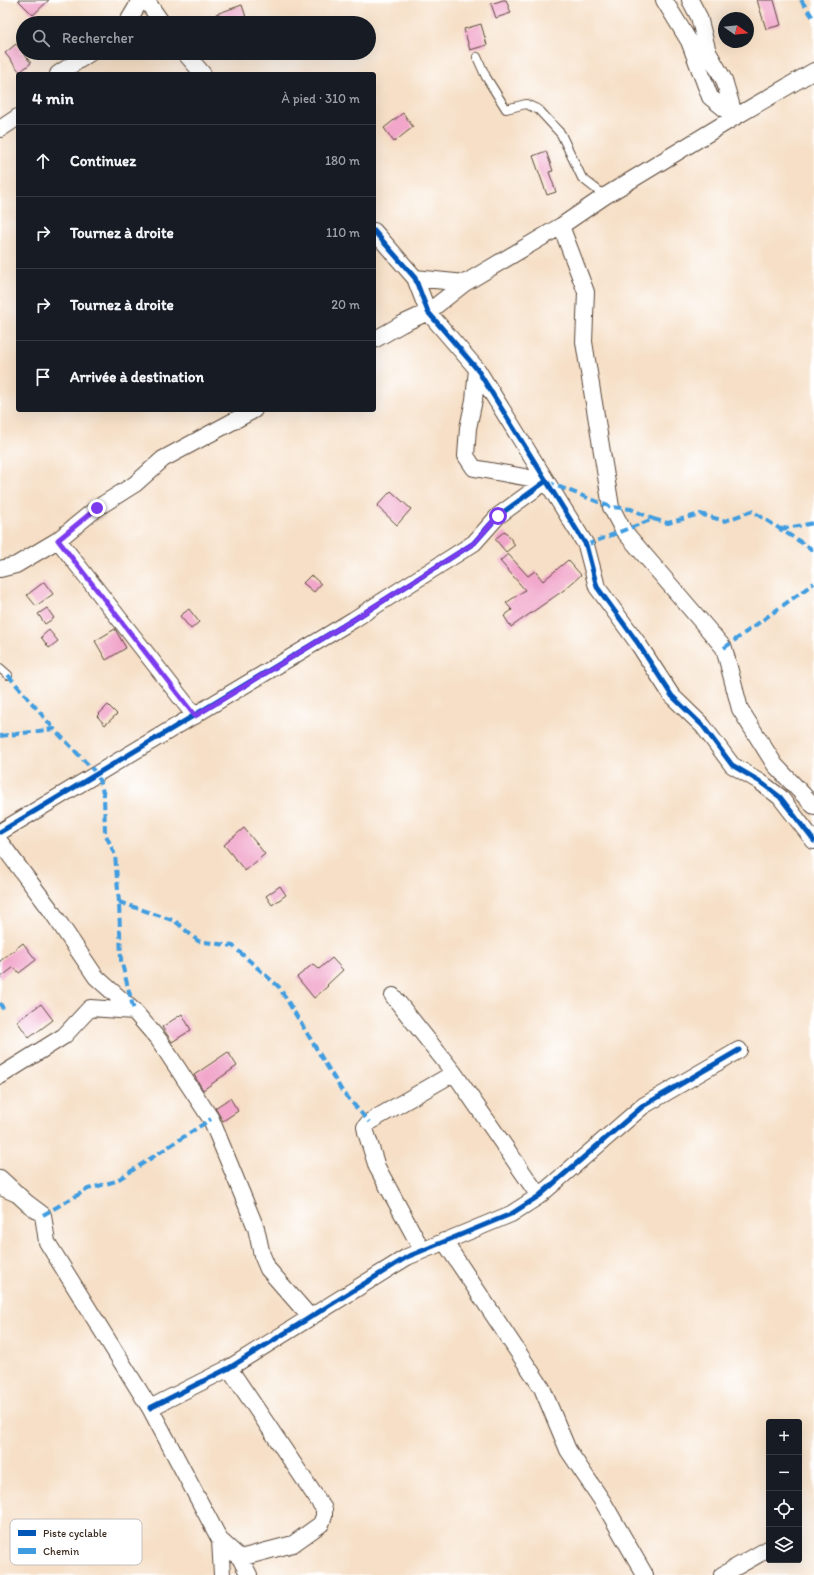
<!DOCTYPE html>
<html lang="fr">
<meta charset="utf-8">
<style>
body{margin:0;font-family:Itim,sans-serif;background:#242831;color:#f1f3f6}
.controls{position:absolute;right:12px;bottom:12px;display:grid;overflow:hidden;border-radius:4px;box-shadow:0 4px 16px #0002}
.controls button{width:36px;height:36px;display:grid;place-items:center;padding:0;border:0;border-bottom:1px solid #363941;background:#171b24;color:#f1f3f6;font:20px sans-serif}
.compass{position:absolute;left:718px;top:12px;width:36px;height:36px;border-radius:50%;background:#171b24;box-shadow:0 4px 16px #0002;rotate:105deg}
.stop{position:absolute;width:12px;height:12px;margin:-9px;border:3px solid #7c3aed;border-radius:50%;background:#fff}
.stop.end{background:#7c3aed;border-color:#fff;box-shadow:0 1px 4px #0008}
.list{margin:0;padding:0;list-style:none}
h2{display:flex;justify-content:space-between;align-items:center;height:52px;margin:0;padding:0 16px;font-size:17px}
h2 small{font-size:13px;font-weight:400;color:#9ea1a6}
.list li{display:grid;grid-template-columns:26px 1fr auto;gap:12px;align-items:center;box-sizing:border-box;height:72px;padding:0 16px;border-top:1px solid #363941}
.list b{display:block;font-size:15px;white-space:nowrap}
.list em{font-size:13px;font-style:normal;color:#9ea1a6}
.icon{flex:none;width:22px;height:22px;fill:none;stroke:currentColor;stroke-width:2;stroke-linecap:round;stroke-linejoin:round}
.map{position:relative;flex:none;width:814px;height:1575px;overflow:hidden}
.search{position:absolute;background:#171b24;box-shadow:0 4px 16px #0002;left:16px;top:16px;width:360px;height:44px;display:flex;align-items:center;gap:10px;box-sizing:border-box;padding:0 14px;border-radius:22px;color:#9ea1a6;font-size:15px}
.panel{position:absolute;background:#171b24;box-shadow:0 4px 16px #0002;left:16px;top:72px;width:360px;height:340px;border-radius:4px}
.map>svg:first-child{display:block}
.building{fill:#f1a6ca}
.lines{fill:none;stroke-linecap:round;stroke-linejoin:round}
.lane-casing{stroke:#574537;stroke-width:10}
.street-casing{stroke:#574537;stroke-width:18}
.lane{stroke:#fff;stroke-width:8}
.street{stroke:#fff;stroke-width:16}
.quiet{stroke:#3f9ce0;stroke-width:4;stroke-dasharray:8 4;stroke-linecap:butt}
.cycleway-casing{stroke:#fff;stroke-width:8}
.cycleway{stroke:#0057b8;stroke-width:5}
.route{stroke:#7c3aed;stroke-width:5}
.key{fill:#fff;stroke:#c4bfbc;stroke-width:1}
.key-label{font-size:11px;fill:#3b2a1e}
</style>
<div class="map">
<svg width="814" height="1575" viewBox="0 0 814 1575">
<rect width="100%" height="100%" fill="#fff"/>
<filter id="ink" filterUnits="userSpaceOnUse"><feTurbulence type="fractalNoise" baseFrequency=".025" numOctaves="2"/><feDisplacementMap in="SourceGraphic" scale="8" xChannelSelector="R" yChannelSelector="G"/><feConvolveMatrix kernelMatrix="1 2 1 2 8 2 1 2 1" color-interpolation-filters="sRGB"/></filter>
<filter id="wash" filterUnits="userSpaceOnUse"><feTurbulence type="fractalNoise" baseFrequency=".012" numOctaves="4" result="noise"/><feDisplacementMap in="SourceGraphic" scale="16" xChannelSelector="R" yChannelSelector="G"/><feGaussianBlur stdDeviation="0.9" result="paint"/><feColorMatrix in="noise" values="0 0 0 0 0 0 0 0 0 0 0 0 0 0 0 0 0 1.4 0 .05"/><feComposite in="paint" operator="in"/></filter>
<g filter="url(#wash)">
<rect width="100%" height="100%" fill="#f6dfc6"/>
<g id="blocks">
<path class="building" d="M18,0H49L33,15Z
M503,0H506L511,13L496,18L491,4Z
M757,0H774L781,25L766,29Z
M242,5L248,23H219L216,14Z
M481,24L487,45L470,50L464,29Z
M16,44L31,63L20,72L5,53Z
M403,113L413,127L394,142L384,128Z
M546,151L553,171L549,172L556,192L547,195L533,156Z
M391,491L411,509L397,525L377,506Z
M505,531L515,545L506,552L495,539Z
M508,554L528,576L535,571L543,581L568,560L581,575L564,590L511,627L504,616L512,610L506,603L525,590L500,561Z
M311,575L321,584L314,592L303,583Z
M44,582L53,594L36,606L27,595Z
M47,608L54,618L45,624L38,614Z
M189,609L199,622L191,629L180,616Z
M115,629L126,648L106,660L95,641Z
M49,630L58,641L49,648L41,637Z
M108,705L117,714L105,725L97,716Z
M244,828L265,854L245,871L224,845Z
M280,886L286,895L272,905L266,896Z
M23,943L36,960L19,973L14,967L0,978V961Z
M332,958L343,970L327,985L328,986L314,998L297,977L313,964L319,969Z
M41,1004L53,1020L29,1038L17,1021Z
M182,1014L191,1030L172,1042L162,1027Z
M228,1052L237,1066L203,1090L194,1075Z
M230,1098L238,1111L223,1121L215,1108Z"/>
</g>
</g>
<g filter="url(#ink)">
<use href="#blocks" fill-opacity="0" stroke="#574537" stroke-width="1"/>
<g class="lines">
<g class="lane-casing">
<path id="lane" d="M477,57L486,77L506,109L526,104L539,110L561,134L582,178L605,196
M0,668L8,675
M0,1191L14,1197"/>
</g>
<g class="street-casing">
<path id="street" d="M146,0L162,23
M664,0L689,41L710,97L735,117L724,80L708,52L699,17L690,0
M127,23L136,8L139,0
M185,53L203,74
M58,74L90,53
M0,129L18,117
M561,226L586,292L584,342L611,507L623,530L724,648L740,709L775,765L814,806
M374,231L415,278L428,312L477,369L586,545L597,587L637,642L672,696L703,726L732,765L759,781L780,797L814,841
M465,283L561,226L605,196L735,117L814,71
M374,340L402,324L428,312L465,283L415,278
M477,369L474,400L468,428L466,456L474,468L546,481
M58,540L195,716
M0,569L16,565L58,540L97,508L135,484L163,459L254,410
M0,832L353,620L474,543L498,516L546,481
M0,842L50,909L96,977L134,1011L159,1040L211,1119L256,1228L262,1255L268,1269L310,1317
M393,996L454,1073L539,1196
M0,1076L64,1036L90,1008L134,1011
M0,1178L27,1203L43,1215L47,1242L150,1408L220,1540L240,1558L249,1575
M444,1241L542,1388L568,1450L603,1502L645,1575
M422,1250L377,1167L366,1132L365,1127L369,1122L454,1073
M229,1368L324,1509V1516L321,1524L293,1544L240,1558
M150,1408L229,1368L407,1257L511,1214L539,1196L643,1106L739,1050
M220,1540L222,1575
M722,1575L768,1549"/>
</g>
<use href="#lane" class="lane"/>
<use href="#street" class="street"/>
<path class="quiet" d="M801,0L814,19
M547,482L611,507L631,509L653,519
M781,529L814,523
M586,545L653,519L668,523L700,514L725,521L752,511L810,548L814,554
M724,648L814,583
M8,675L54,729
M0,736L54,729L97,774L104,795L105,833L115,855L119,902L121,960L134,1011
M119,902L175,921L198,941L233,946L279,987L342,1091L369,1122
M0,1003L3,1009
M43,1215L88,1189L116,1181L211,1119"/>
<g class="cycleway-casing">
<path id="cycleway" d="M374,231L415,278L428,312L477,369L586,545L597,587L637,642L672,696L703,726L732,765L759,781L780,797L814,841
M0,832L353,620L474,543L498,516L546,481
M150,1408L229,1368L407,1257L511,1214L539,1196L643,1106L739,1050"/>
</g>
<use href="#cycleway" class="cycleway"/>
</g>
</g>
<g class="lines" filter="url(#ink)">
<path class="route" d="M97,508L58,540L195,716L353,620L474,543L498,516"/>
</g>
<rect x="10" y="1519" width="132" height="46" rx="6" class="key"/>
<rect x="18" y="1530" width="18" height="6" fill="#0057b8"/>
<rect x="18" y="1548" width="18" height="6" fill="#3f9ce0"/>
<g class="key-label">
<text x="43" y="1537">Piste cyclable</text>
<text x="43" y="1555">Chemin</text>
</g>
</svg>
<div class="controls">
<button>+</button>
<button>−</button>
<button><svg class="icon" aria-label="locate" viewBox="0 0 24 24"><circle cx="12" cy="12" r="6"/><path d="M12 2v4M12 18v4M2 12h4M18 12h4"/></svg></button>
<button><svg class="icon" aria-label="layers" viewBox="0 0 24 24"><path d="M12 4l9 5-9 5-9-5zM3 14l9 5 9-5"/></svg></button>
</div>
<svg class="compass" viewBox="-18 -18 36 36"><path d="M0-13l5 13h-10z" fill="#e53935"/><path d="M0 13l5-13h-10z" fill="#9ea1a6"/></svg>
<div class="stop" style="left:498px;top:516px"></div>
<div class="stop end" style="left:97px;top:508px"></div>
<div class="search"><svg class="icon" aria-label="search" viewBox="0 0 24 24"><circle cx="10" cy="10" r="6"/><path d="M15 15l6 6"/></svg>Rechercher</div>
<section class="panel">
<h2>4 min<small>À pied · 310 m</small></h2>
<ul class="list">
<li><svg class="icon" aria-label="ahead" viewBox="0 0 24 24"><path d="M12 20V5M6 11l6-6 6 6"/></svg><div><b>Continuez</b></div><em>180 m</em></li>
<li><svg class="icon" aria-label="right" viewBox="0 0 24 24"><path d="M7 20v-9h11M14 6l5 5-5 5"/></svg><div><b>Tournez à droite</b></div><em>110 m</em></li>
<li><svg class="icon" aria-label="right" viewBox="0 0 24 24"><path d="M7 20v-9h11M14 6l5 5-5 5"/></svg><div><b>Tournez à droite</b></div><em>20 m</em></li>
<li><svg class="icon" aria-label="arrive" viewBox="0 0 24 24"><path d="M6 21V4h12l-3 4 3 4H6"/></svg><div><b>Arrivée à destination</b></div></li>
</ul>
</section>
</div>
